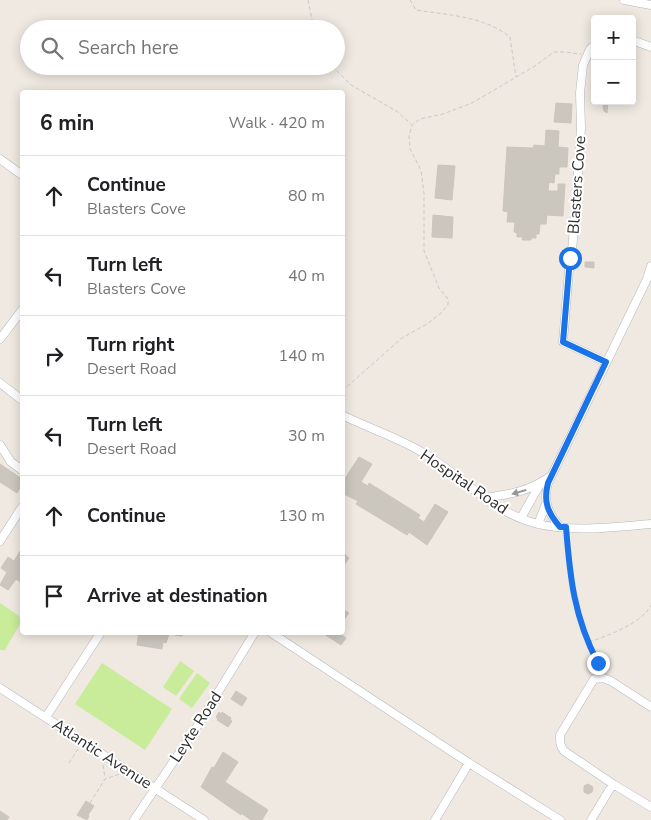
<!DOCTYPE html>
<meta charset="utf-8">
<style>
body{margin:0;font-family:"Nunito Sans",sans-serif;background:#f6f6f6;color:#202124}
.controls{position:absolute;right:15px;top:15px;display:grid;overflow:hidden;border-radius:5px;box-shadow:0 2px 12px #0003}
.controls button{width:45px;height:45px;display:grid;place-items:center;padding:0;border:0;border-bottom:1px solid #e0e0e0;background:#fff;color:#202124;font:25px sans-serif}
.stop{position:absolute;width:15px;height:15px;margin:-11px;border:4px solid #1a73e8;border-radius:50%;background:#fff}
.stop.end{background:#1a73e8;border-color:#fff;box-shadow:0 1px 5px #0008}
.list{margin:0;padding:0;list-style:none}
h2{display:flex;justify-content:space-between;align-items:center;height:65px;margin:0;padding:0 20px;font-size:21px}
h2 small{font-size:16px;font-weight:400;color:#757577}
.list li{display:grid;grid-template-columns:32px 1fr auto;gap:15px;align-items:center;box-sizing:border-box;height:80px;padding:0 20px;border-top:1px solid #e0e0e0}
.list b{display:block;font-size:19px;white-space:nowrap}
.list p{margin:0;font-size:16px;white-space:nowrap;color:#757577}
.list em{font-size:16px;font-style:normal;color:#757577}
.icon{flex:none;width:28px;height:28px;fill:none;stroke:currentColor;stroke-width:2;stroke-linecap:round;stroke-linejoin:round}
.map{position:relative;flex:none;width:651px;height:820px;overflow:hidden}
.search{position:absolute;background:#fff;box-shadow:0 2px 12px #0003;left:20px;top:20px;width:325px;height:55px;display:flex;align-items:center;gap:12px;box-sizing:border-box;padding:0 18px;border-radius:28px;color:#757577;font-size:19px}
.panel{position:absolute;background:#fff;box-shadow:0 2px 12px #0003;left:20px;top:90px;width:325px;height:545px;border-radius:5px}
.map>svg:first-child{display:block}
.pitch{fill:#c9ec9a}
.building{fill:#cbc7bf;stroke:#cbc5ba}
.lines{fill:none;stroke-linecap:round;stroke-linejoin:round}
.minor-casing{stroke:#b4b7c1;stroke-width:9}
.path{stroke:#c9c9c9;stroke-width:1;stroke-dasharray:4 2.5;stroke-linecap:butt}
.minor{stroke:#fff;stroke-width:8}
.oneway{fill:#969696}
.route{stroke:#1a73e8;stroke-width:6}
.labels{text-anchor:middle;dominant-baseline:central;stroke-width:4;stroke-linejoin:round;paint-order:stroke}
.street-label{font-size:16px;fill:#2e2e2e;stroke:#fff}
</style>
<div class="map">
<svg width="651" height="820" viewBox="0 0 651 820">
<rect width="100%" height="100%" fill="#efe9e1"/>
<path class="pitch" d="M0,603L19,616L21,622L5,650H0Z
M180,661L194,671L176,696L163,687Z
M102,663L172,709L145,750L75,704Z
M197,673L210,683L192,708L179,699Z"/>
<path class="building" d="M608,101L607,113L604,111L603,107L604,103Z
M556,103L572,104L571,123L554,122Z
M546,130L559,131L558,147L568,148L567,167H559V174H555L554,183L549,182L548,191H558V184H565L563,216L547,215L546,224H540L539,234H536V238H531V240H522L523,237H517V233L514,232L515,222H507L508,212L503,211L507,147L533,148L534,145L545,146Z
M438,165L455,166L452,200L435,198Z
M433,215L453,217L452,238L432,237Z
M585,262H594V268L585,267Z
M359,457L372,464L361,482L368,486L369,483L420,515L418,518L424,522L435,504L448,512L427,545L409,532L407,535L356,504L358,501L342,493V483Z
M0,464L22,479V484L17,493L0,482Z
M22,548V583L16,579L8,590L0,585L7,572L1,568L8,557L14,561Z
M342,552L349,558L342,568Z
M342,609L349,613L342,622Z
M139,632H183L182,636L169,634L166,643L163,642L162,649L137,645Z
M321,632H337L346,638L341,645Z
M236,691L247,698L242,706L231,699Z
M219,712L221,714L222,712L231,718L230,720L232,721L228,727L217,720L218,719L216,717Z
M223,752L238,762L225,782L268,810L262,820H251L241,813V815L201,787L212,767L214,768Z
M588,784L593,787L592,792L588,794L584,792V786Z
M86,801L94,806L88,815L89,816L87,820L77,815Z
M0,811L9,817L7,820H0Z"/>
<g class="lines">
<g class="minor-casing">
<path id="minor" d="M624,0L651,5
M632,40L651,47
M595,45L590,49L583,65L580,93L581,128L575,218L572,250L570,258L563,342L606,362
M0,159L22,175
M0,339L22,310
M0,383L22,400
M342,415C370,429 400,438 425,454C462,476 490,511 534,523C571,533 613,527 651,524
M0,445L11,462L22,470
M484,498C511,494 528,492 551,476
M521,518L540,484
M538,524L546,504
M560,527C548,513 543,502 548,483L647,279L651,266
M0,541L22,507
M270,632L469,763L560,820
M0,688L204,820
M651,707L611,681L603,678L594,679L560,735C560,742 560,746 564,751L613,784L651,807
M46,717L101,632
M134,820L198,725L255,632
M435,820L469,763
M591,820L613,784"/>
</g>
<path class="path" d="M308,0L314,29
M410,0L416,10C447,15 484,16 510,37L516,77
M332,66L351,85L398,112L411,124
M342,391L402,338L427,324L440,314L448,305V299L439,288L424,251V194L421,170L410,149L409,136L412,125L420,119L443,114L472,103L535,66L554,52H564L581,54
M567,535L572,591L581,624L600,671
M589,642C607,636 643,623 651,605
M69,763L78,749
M103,765L105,778
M90,803L105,779L120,774"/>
<use href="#minor" class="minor"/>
</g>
<defs><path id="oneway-solid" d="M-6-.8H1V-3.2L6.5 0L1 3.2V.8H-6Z" transform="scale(1.25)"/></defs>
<use class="oneway" href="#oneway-solid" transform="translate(519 492) rotate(164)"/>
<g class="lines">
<path class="route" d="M570,258L563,342L606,362L548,483C543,502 548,513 560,527H566C570,578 574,617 598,663"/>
</g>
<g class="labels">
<g class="street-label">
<text transform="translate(577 185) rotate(-86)">Blasters Cove</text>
<text transform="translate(464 482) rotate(34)">Hospital Road</text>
<text transform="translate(196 727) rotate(-57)">Leyte Road</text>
<text transform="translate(102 754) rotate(33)">Atlantic Avenue</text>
</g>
</g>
</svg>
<div class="controls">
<button>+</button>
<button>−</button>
</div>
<div class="stop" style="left:570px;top:258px"></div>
<div class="stop end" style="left:598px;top:663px"></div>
<div class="search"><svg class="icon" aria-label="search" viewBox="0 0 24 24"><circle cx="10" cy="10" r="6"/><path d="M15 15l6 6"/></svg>Search here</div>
<section class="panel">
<h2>6 min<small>Walk · 420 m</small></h2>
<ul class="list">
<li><svg class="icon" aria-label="ahead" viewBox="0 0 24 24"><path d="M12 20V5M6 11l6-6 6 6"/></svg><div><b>Continue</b><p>Blasters Cove</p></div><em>80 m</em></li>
<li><svg class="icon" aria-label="left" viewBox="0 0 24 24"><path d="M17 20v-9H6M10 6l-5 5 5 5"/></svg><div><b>Turn left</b><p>Blasters Cove</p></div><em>40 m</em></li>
<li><svg class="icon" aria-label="right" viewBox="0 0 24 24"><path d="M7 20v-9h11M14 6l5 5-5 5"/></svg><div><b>Turn right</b><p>Desert Road</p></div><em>140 m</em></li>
<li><svg class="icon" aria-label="left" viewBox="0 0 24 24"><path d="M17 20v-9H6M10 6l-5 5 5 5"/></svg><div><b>Turn left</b><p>Desert Road</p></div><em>30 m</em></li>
<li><svg class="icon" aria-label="ahead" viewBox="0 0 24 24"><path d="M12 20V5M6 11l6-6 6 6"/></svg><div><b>Continue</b></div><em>130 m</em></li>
<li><svg class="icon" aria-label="arrive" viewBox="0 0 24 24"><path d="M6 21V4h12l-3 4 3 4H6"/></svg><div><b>Arrive at destination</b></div></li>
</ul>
</section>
</div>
